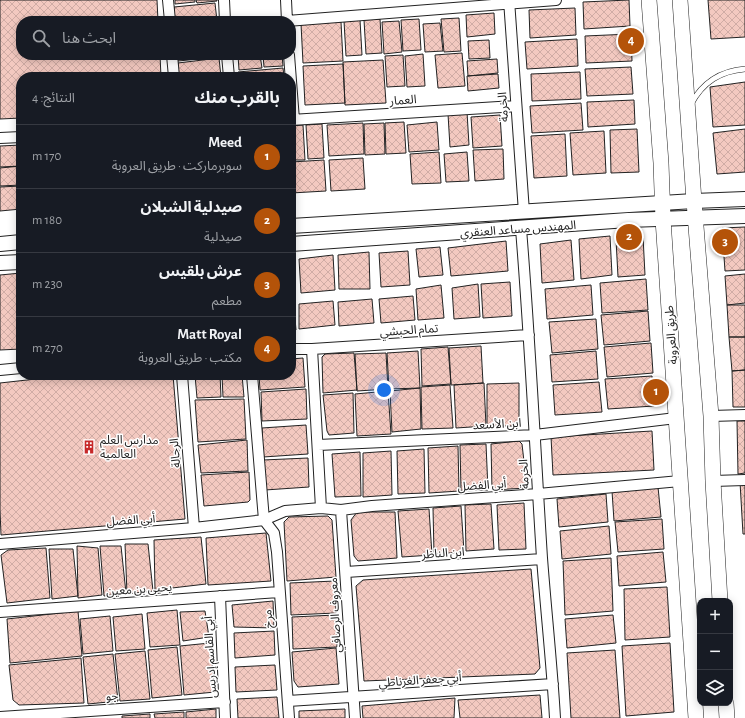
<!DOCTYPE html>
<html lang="ar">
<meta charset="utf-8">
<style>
body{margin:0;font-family:"Alegreya Sans","Noto Sans Arabic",sans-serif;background:#242831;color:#f1f3f6;direction:rtl}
.controls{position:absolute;right:12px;bottom:12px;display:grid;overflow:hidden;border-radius:8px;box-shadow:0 2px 10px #0003}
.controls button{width:36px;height:36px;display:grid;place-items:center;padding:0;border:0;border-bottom:1px solid #363941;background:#171b24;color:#f1f3f6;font:20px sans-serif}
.you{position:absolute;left:384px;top:390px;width:14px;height:14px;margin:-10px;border:3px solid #fff;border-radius:50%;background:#1a73e8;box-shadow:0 0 0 6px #1a73e833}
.badge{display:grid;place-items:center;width:26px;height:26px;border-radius:50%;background:#b45309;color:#fff;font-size:13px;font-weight:700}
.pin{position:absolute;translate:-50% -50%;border:2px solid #fff;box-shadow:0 1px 4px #0006}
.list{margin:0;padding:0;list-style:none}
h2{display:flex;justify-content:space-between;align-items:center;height:52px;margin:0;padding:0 16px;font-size:17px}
h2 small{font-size:13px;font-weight:400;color:#9ea1a6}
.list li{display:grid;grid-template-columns:26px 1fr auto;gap:12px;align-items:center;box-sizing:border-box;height:64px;padding:0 16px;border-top:1px solid #363941}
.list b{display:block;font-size:15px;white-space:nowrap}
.list p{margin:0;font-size:13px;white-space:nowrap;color:#9ea1a6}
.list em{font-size:13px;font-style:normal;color:#9ea1a6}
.icon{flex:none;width:22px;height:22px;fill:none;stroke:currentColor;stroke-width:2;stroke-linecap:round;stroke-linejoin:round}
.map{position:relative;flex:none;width:745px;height:718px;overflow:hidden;direction:ltr}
.search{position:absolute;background:#171b24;box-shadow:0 2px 10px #0003;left:16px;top:16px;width:280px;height:44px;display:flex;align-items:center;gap:10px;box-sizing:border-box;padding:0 14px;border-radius:16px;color:#9ea1a6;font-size:15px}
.panel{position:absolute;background:#171b24;box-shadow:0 2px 10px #0003;left:16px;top:72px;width:280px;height:308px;border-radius:16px;direction:rtl}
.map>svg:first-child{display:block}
.building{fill:url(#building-cross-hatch);stroke:#222}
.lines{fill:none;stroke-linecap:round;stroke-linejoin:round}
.lane-casing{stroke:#222;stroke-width:6}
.street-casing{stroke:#222;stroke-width:12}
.secondary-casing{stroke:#222;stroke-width:16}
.primary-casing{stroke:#222;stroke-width:16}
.lane{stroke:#fff;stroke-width:5}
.street{stroke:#fff;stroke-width:10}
.secondary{stroke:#fff;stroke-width:14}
.primary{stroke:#fff;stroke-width:15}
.labels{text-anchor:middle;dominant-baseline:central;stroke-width:3;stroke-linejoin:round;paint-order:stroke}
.street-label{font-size:12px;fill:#222;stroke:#fff}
.poi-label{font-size:12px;fill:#222;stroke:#fff;text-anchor:start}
</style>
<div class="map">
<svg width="745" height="718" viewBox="0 0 745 718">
<defs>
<pattern id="building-cross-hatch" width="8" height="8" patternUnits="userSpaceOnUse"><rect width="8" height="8" fill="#f3c9c0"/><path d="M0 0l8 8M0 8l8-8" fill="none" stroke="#d0aca5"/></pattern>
</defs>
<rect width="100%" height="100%" fill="#fff"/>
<path class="building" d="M0,0H157L158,21H21V55H160L161,77H21V118L0,119Z
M175,0H195V2L175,4Z
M196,0H217V1L197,3Z
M629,0L630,26L584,29L583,2Z
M708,0H745V37L711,39Z
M215,3L217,21H175L174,7Z
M575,8L576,35L530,38L529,10Z
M494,13L495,34L467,37L466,15Z
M459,18L461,51L444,52L441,19Z
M380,19L382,53L366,54L364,20Z
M419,19L421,50L403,51L401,20Z
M360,20L362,55L346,56L344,21Z
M399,21L402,52L384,54L382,22Z
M341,22L343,61L303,63L301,24Z
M440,23L443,51L425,52L423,24Z
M631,34L632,61L586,63L585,36Z
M577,39L578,66L527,69L525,42Z
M489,40L490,58L469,59L468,41Z
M462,53L465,86L438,88L435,55Z
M423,54L425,86L407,87L405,56Z
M177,55H219V57L178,61Z
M238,55H260L262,68L239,70Z
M263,55H282L283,66L264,67Z
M403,55L405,86L387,87L385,56Z
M219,58L221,77H179L178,63Z
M497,59L498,73L468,76L467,61Z
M383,60L386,103L345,105L343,62Z
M343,64L345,103L305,105L303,66Z
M631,67L633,94L587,96L585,69Z
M283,68L284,77H239L238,72Z
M580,72L581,99L532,101L531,74Z
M498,74L499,88L468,91L467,76Z
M745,82V125L713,127L710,87Z
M634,100L635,124L588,127L587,102Z
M581,103L583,130L532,133L530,106Z
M467,112L469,145L450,147L448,114Z
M500,115L502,146L473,148L471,117Z
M404,122L406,153L386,154L385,123Z
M437,122L439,150L409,152L407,125Z
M363,123L364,154L329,156L327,125Z
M384,123L385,154L365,155L364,124Z
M322,124L324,158L308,159L306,125Z
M303,125L305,160H291V126Z
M637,129L639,172L611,173L610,130Z
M745,129V172L717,174L713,133Z
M604,131L606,173L573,175L570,133Z
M565,134L567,176L534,178L531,136Z
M21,145V166L0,167V146Z
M503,149L504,179L475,181L473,150Z
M439,152L441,183L412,184L410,154Z
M467,152L469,181L446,182L444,154Z
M363,158L365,189L331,191L329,160Z
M324,160L326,191L291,193V162Z
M21,166V185L0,186V168Z
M21,186V209L0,211V187Z
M745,227V270L725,271L722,228Z
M610,236L612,275L581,279L579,239Z
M643,236L645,275L618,277L616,239Z
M571,240L574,280L542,283L540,244Z
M506,241L508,271L451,276L448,248Z
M440,247L443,275L419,277L416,249Z
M408,251L410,285L381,287L379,253Z
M369,252L370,289H339L338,255Z
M333,255L335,290L301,293L299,259Z
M293,265L295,300H291V266Z
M21,273V349L0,350V275Z
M745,274V303L727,305L725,276Z
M646,279L648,310L602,313L600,283Z
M510,282L512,316L483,318L481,284Z
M478,284L480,317L454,319L452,288Z
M441,285L444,318L418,320L416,289Z
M591,285L593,315L547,319L545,289Z
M413,296L415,320L381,323L379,299Z
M372,299L374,323L339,326L338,302Z
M333,301L335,325L299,329V304Z
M727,305H745V337H729Z
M291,307H294L296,330H291Z
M648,311L650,341L604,345L601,315Z
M596,319L598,349L552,353L549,322Z
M729,337H745V370L732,371Z
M651,343L653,373L607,377L604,347Z
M481,346L483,383L451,385L449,348Z
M448,347L451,384L422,386L421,349Z
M418,351L420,388L389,389L387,353Z
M596,351L598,379L552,382L550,355Z
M354,353L357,390L323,393L322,357L325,354Z
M386,353L388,389L357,391L355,354Z
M303,358L305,387L260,390L259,375H291V359Z
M745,370V407H733L732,371Z
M72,375H173L185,519L1,535L0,510V383Z
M195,375H220L221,397L197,398Z
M222,375H242L244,397H223Z
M652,376L654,406L608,409L605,379Z
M599,382L602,412L555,415L553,385Z
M484,383L486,426L456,428L454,385Z
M519,383V426H487V384Z
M450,385L453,428L422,429L421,387Z
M420,388L421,429L392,432L390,391Z
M306,389L307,419L262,421L261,392Z
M388,391L391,434L357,436L355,394Z
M353,393L354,433L329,435L327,431L323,395Z
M244,399L246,439L198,442L195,400Z
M737,421H745V473L738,474Z
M306,425L308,454L263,457L262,428Z
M652,431L654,470L553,475L551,437Z
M247,440L248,471L201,473L198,445Z
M519,441L522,444L527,488L492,490L491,444Z
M486,444L488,490L461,491L460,445Z
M458,446L459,491L429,493L428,448Z
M424,449L425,493L398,494L397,451Z
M391,451L392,495L363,497V453Z
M360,452L361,496L335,497L332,454Z
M308,458L309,487L265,490L263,460Z
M249,472L250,500L248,502L204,506L201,475Z
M740,482H745V534H743Z
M658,487L661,517L614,521L612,491Z
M606,494L608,522L559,527L557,499Z
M524,503L526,549L499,550L497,505Z
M491,504L494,549L466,551L465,505Z
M461,506L464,552L434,554L433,508Z
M429,509L432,555L402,557L398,511Z
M357,512H395L397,558L358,561L354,556L351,520Z
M328,516L332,520L336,577L287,581L284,522L289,517Z
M662,519L664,549L618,552L615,522Z
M609,526L611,554L562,559L560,531Z
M266,533L271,581L208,585L206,538Z
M201,537L206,584L155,590L154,540Z
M125,544H148L153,591L127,594Z
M77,546L98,548L102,595L78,598Z
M100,546H121L126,593L104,596Z
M46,548L50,598L7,603L1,555L8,550Z
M49,549H73L78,596L52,599Z
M663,552L666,582L619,586L617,556Z
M611,558L613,611L565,615L563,561Z
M531,569L540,668L535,674L364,681L356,586L363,580Z
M335,581L336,613L291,615L290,583Z
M667,587L670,637L625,640L624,589Z
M273,601L274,628L234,627L232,605Z
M177,610L180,645L150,647L147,613Z
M78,611L82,656L10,663L7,619Z
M205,611L209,637L183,641L180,612Z
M142,614L145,649L116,651L113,617Z
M336,615L337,647L293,649L292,617Z
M613,615L616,643L567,648L565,619Z
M110,616L113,651L83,654L80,619Z
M274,631L275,655L235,658L234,633Z
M210,643L215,692L184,695L180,646Z
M670,643L674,712L626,716L622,646Z
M177,647L182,695L152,698L148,650Z
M336,648L339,684L298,687L294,681L292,652Z
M615,650L620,718H571L567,653Z
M145,651L150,699L120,701L115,654Z
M113,654L118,701L88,704L83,657Z
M81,658L84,703L19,705L13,700L9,665Z
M275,665L277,690L236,692L235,667Z
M540,695L542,718H460L458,700Z
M277,697L279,718H238L237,699Z
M455,698L454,718H363L362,706Z
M216,709V718H186V712Z
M345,709V718H299V711Z
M184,712V718H155L154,714Z
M150,714V718H122V716Z"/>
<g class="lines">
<g class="lane-casing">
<path id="lane" d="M691,104C703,82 720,71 745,69"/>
</g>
<g class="street-casing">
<path id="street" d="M168,0L170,21
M224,0L225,21
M286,0L287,21
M509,0L524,212
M287,21L556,0
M172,55L174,77
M227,55L229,77
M289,55L294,120
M291,120L516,106
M0,138L21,137
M521,229C530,338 535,448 542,558C546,611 552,665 555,718
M291,349H312L529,335
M312,349L321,508
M0,370L21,368
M182,375L194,528
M252,375L264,520L274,533L277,552L289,718
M711,416L745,415
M318,445L535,435L676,418
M713,481L745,480
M341,510L355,718
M0,544L194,528L264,520L285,511L321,508L341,510L372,506L538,494L680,481
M346,572L542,559
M220,596L225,718
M0,612L279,592
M288,701L553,684
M0,717L225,702"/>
</g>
<g class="secondary-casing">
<path id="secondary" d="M291,226L694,201L745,199
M0,244L21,242
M291,244L628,220L745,216
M0,263L21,262"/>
</g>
<g class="primary-casing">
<path id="primary" d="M649,0L661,163L663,219L696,718
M680,0L694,201L711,416L713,481L720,601
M726,703L727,718"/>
</g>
<use href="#lane" class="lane"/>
<use href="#street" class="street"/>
<use href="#secondary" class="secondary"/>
<use href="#primary" class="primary"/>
</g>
<defs>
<g id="building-bare" transform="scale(1.08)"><path d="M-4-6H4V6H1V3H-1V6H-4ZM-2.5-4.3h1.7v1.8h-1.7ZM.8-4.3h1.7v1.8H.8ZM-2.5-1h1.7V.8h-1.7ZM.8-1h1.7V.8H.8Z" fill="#c62828" stroke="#fff" stroke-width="2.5" paint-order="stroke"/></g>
</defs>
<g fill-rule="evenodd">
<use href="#building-bare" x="89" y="447"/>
</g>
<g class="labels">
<g class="street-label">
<text transform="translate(403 100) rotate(-4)">العمار</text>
<text transform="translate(503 107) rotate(-94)">الخرمة</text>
<text transform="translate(518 229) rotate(-4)">المهندس مساعد العنقري</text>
<text transform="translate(409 330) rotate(-4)">تمام الحبشي</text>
<text transform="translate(671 335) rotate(-94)">طريق العروبة</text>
<text transform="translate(497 424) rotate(-3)">ابن الأسعد</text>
<text transform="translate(175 453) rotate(-95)">الرحالة</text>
<text transform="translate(524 474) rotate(-93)">الخرمة</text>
<text transform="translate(482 485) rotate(-4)">أبي الفضل</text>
<text transform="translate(131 520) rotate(-4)">أبي الفضل</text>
<text transform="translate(443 553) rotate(-4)">ابن الناظر</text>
<text transform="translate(139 589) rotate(-4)">يحيى بن معين</text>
<text transform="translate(335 615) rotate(-93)">معروف الرصافي</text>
<text transform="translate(268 619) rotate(-95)">مرخ</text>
<text transform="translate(210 657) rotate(-93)">أبي القاسم إدريس</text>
<text transform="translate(420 680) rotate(-4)">أبي جعفر الغرناطي</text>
<text transform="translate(112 696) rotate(-4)">جو</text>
</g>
<g class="poi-label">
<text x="100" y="440">مدارس العلم<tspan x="100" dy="14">العالمية</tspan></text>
</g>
</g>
</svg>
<div class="controls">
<button>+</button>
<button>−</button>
<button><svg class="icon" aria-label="layers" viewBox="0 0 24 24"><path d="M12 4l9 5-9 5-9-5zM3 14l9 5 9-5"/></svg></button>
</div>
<div class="you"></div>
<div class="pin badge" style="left:656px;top:392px">1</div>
<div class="pin badge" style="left:629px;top:237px">2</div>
<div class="pin badge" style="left:725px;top:242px">3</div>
<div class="pin badge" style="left:631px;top:41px">4</div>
<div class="search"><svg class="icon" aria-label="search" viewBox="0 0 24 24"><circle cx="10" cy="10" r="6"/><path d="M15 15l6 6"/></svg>ابحث هنا</div>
<section class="panel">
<h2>بالقرب منك<small>النتائج: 4</small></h2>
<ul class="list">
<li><span class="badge">1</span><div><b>Meed</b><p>سوبرماركت · طريق العروبة</p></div><em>170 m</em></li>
<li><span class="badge">2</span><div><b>صيدلية الشبلان</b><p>صيدلية</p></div><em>180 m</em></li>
<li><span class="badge">3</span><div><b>عرش بلقيس</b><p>مطعم</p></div><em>230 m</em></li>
<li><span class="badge">4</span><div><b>Matt Royal</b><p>مكتب · طريق العروبة</p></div><em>270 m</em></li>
</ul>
</section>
</div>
